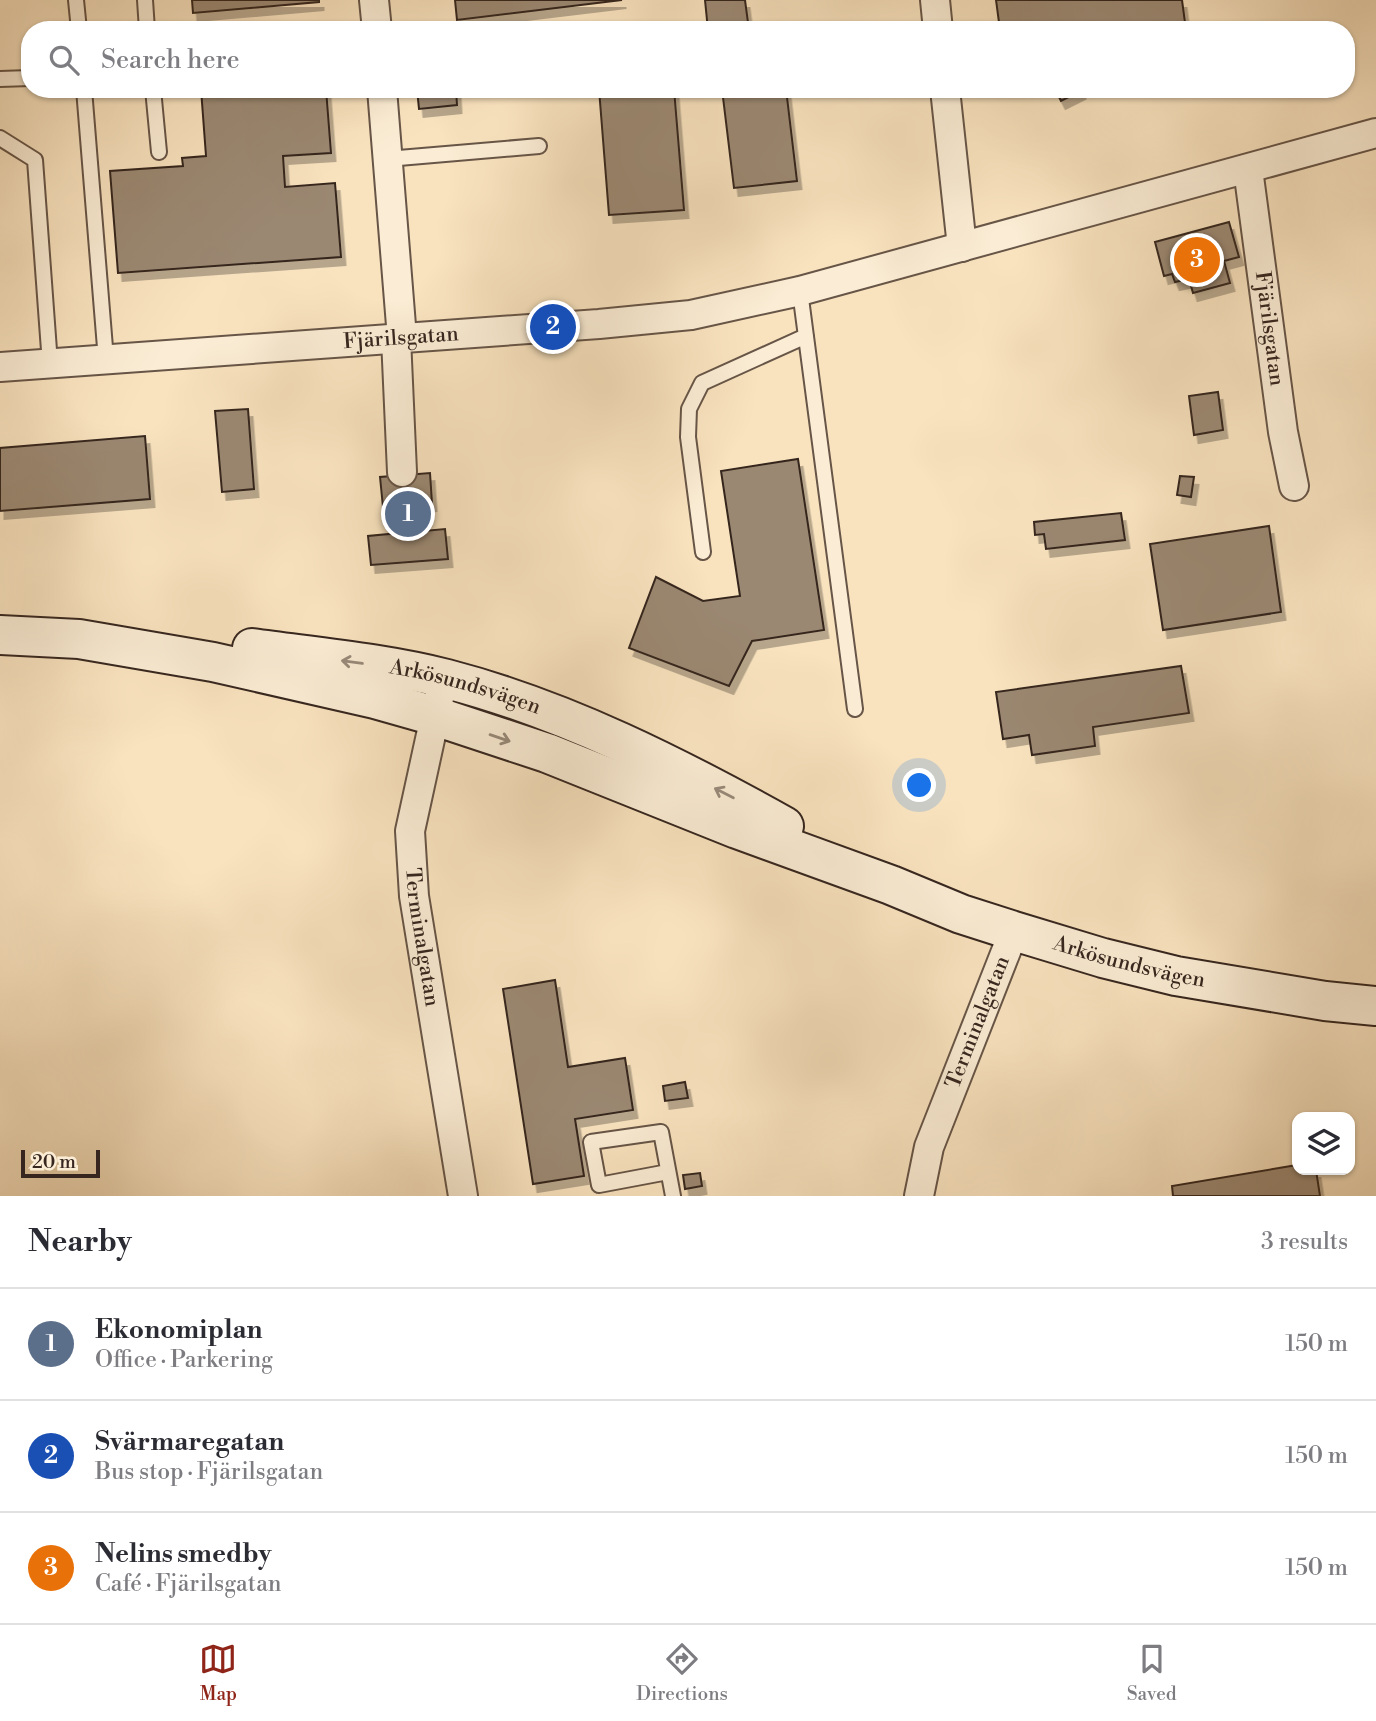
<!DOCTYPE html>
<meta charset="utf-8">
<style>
body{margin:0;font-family:"Libre Bodoni",serif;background:#f7f7f7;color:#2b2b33}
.controls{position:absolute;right:21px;bottom:21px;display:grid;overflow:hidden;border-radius:14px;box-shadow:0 2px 5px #0004}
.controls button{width:63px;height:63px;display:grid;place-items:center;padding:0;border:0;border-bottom:2px solid #e1e1e2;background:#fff;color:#2b2b33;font:35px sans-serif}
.scale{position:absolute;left:21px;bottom:18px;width:79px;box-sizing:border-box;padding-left:7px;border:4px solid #36261f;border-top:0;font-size:19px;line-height:24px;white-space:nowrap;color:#36261f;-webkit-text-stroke:5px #fbedd5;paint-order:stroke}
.you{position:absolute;left:920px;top:786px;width:24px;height:24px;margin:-18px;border:5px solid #fff;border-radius:50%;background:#1a73e8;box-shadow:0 0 0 10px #1a73e833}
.badge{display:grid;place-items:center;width:46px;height:46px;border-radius:50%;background:#8f2418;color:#fff;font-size:23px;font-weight:700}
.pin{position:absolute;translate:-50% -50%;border:4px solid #fff;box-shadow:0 2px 7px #0006}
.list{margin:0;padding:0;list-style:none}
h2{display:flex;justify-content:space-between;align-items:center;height:91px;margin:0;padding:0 28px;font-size:30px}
h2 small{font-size:23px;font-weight:400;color:#7c7c81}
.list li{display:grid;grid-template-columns:46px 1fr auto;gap:21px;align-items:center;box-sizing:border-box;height:112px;padding:0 28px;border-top:2px solid #e1e1e2}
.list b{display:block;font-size:26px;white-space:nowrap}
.list p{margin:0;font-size:23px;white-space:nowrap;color:#7c7c81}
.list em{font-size:23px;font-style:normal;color:#7c7c81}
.icon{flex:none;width:38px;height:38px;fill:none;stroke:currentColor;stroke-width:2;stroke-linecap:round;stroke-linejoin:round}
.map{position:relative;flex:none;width:1376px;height:1196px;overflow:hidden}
.search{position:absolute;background:#fff;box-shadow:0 2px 5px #0004;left:21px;right:21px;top:21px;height:77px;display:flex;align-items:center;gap:18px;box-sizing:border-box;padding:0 24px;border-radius:28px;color:#7c7c81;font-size:26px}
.sheet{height:427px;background:#fff}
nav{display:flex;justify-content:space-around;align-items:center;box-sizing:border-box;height:98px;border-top:2px solid #e1e1e2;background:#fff;font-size:19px;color:#7c7c81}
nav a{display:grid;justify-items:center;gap:4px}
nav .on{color:#8f2418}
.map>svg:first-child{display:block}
.building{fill:#9b8872;stroke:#36261f;stroke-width:2;filter:url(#shadow)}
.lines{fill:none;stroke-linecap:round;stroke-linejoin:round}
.lane-casing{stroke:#675547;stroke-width:18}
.street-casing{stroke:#675547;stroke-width:32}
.secondary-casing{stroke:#36261f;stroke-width:42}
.lane{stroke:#fbedd5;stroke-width:14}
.street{stroke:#fbedd5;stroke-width:28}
.secondary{stroke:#fbedd5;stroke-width:38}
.oneway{stroke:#988a7a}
.labels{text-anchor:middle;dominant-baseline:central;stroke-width:5;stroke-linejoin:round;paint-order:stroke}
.street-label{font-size:21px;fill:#36261f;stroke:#fbedd5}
</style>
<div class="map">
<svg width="1376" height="1196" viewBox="0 0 1376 1196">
<defs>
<filter id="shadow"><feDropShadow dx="4.5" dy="8" stdDeviation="0" flood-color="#0004"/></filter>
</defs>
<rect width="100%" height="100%" fill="#f9e3bf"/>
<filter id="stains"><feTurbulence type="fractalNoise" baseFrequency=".00286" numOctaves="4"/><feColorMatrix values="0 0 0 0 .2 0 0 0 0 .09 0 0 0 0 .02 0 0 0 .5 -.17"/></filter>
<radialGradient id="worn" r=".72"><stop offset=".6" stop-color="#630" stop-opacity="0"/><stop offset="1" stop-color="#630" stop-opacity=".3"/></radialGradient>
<path class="building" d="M192,0H319V2L193,13Z
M455,0H622L457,20Z
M705,0H745L749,30H708Z
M996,0H1182L1186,30H1000Z
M201,89H326L331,153L283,156L285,187L335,183L341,257L118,273L110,171L183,166L182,158L206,156Z
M417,89H456L457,105L419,109Z
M599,89H674L684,210L609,215Z
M722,89H786L797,181L734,188Z
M1055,89H1081V91L1061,101Z
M1229,222L1239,257L1224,261L1230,283L1193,293L1189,279L1175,282L1172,274L1164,276L1155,242Z
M1218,392L1223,430L1194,435L1189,396Z
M248,409L254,489L222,492L215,411Z
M145,436L150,499L0,511V448Z
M798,459L824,630L752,641L729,686L629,648L656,577L703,601L740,596L721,471Z
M430,473L432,503L422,504L424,531L445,529L448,559L371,565L368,536L399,533L397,520L393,521L391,507H383L380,477Z
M1180,476L1194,477L1191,497L1177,495Z
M1121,513L1125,540L1046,549L1044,534L1035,535L1034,522Z
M1269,526L1281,612L1163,630L1150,544Z
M1181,666L1189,713L1093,727L1095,746L1032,755L1029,735L1003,739L996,692Z
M555,980L568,1067L625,1058L633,1110L575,1119L584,1176L533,1184L503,989Z
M685,1082L688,1098L665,1101L663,1086Z
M1297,1165V1170H1316L1320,1196H1173L1172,1186Z
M700,1173L702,1186L685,1189L683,1175Z"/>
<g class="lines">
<g class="lane-casing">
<path id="lane" d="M76,0L79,30
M145,0L147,30
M0,79L30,78
M84,89L106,360
M153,89L159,152
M0,138L35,160L50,364
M387,159L539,146
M800,291L855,709
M703,552L688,437L689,409L702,383L806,336
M668,1172L599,1185L591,1142L661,1132L673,1196"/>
</g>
<g class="street-casing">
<g id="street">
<path d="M374,0L377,30"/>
<path d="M935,0L938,30"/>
<path d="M382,89L402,338"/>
<path d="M945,89L962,247"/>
<path id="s1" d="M1248,169L1283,432L1294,486"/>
<path d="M396,338L402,472"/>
<path id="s2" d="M0,367L599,324L691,315L800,291L1376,133"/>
<path id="s3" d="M439,698L410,831L414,896L463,1196"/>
<path id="s4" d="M919,1196L929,1147L1014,931"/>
</g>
</g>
<g class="secondary-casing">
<g id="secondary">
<path id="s5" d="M0,635L79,639L213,662L375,699L435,716L547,753L737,829L891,885L961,914L1014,931L1103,958L1176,976L1325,1001L1376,1006"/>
<path id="s6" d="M252,648C317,657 384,663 447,679C566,710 678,767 784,826"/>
</g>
</g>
<use href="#lane" class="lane"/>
<use href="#street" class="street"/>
<use href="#secondary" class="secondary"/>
</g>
<defs><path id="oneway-shaft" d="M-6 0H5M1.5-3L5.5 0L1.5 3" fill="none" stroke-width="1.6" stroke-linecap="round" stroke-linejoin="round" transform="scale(1.75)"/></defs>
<g class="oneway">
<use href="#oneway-shaft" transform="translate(352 662) rotate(-172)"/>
<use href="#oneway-shaft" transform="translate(500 738) rotate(19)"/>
<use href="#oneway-shaft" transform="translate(724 793) rotate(-153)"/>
</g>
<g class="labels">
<g class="street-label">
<text stroke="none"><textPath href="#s1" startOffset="161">Fjärilsgatan</textPath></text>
<text stroke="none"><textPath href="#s2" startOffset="402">Fjärilsgatan</textPath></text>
<text stroke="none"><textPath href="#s6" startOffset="217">Arkösundsvägen</textPath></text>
<text stroke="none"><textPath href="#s3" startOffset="243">Terminalgatan</textPath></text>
<text stroke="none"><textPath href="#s5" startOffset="1181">Arkösundsvägen</textPath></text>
<text stroke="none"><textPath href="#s4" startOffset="184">Terminalgatan</textPath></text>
</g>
</g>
<rect width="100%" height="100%" filter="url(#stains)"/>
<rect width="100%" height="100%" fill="url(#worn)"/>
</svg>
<div class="controls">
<button><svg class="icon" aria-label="layers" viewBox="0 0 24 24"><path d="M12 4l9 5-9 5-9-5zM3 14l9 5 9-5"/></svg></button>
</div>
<div class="scale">20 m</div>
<div class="you"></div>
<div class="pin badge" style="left:408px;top:514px;background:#5c6f8a">1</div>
<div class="pin badge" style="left:553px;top:327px;background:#1a4fb4">2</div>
<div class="pin badge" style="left:1197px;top:260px;background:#e8710a">3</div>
<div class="search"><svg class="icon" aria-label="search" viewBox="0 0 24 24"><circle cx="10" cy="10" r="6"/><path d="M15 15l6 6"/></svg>Search here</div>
</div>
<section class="sheet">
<h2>Nearby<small>3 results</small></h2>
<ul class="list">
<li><span class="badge" style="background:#5c6f8a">1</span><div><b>Ekonomiplan</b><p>Office · Parkering</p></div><em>150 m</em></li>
<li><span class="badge" style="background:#1a4fb4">2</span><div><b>Svärmaregatan</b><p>Bus stop · Fjärilsgatan</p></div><em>150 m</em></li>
<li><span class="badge" style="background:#e8710a">3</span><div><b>Nelins smedby</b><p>Café · Fjärilsgatan</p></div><em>150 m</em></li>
</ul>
</section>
<nav>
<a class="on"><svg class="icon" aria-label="map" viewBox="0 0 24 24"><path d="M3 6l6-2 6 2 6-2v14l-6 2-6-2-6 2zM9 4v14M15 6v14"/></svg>Map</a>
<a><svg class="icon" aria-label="directions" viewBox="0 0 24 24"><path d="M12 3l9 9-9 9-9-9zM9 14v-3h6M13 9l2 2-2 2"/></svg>Directions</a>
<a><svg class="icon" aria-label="saved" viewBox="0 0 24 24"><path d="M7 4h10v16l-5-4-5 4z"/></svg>Saved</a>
</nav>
